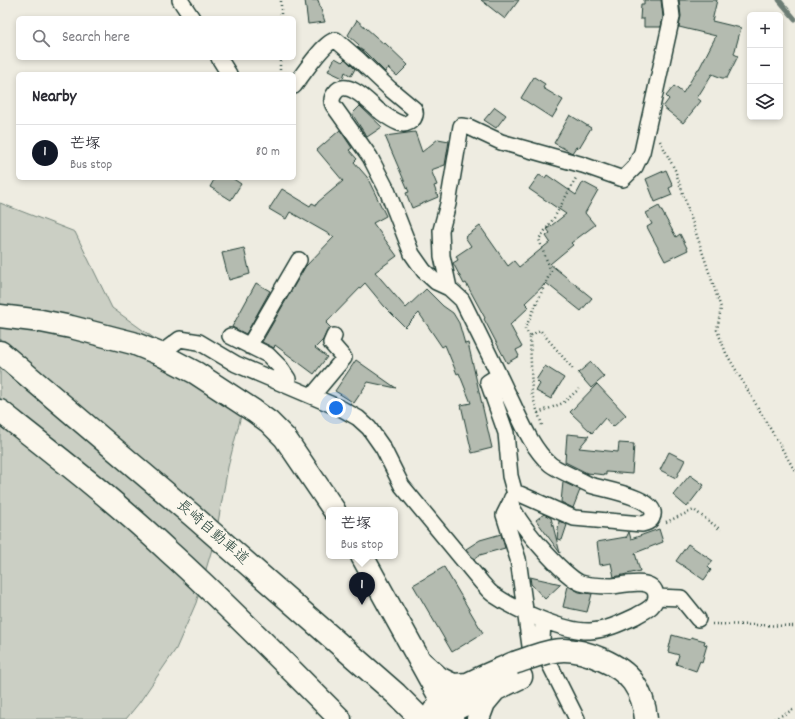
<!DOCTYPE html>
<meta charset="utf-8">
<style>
body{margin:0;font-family:Dekko,"Klee One",sans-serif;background:#f7f7f7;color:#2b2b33}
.controls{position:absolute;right:12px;top:12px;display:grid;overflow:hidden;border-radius:6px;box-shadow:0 2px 6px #0003}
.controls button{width:36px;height:36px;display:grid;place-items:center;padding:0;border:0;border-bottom:1px solid #e1e1e2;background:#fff;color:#2b2b33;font:20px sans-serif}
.you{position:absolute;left:336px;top:408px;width:14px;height:14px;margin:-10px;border:3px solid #fff;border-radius:50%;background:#1a73e8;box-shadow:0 0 0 6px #1a73e833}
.badge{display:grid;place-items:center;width:26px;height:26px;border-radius:50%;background:#111827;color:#fff;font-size:13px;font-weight:700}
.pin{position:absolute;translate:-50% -33px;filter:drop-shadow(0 1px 2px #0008)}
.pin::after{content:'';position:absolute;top:21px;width:14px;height:12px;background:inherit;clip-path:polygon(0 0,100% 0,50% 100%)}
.popup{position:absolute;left:326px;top:507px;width:72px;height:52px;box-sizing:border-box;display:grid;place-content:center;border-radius:6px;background:#fff;filter:drop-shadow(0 1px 3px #0005);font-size:13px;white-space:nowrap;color:#7c7c81}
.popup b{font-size:15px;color:#2b2b33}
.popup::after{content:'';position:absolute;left:50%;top:100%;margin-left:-8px;border:8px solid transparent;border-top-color:#fff}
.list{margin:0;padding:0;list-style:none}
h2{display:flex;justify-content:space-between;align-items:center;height:52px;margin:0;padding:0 16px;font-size:17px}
h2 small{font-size:13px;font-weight:400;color:#7c7c81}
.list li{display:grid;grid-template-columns:26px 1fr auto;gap:12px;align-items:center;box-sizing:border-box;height:56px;padding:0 16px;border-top:1px solid #e1e1e2}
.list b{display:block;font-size:15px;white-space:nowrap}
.list p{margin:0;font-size:13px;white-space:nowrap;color:#7c7c81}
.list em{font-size:13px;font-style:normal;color:#7c7c81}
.icon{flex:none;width:22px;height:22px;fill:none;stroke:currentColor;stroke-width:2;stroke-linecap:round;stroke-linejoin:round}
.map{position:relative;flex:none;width:795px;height:719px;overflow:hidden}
.search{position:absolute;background:#fff;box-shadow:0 2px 6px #0003;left:16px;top:16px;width:280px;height:44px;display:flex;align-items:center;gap:10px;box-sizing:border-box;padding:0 14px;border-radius:6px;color:#7c7c81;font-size:15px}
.panel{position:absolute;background:#fff;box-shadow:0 2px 6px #0003;left:16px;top:72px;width:280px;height:108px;border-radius:6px}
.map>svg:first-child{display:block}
.green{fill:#cbcfc4;stroke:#75867c}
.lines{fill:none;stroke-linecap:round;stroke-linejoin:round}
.stream{stroke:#6c7d74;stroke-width:5}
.building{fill:#b4bbb0;stroke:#1f3d34}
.street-casing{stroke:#1f3d34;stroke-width:18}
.secondary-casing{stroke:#1f3d34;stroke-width:25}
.highway-casing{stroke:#1f3d34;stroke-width:25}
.path{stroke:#1f3d34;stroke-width:2.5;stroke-dasharray:1 3;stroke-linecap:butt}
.street{stroke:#fbf7ec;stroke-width:15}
.secondary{stroke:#fbf7ec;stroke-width:22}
.highway{stroke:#fbf7ec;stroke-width:22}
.highway-bridge-casing{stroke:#1f3d34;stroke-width:25;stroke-linecap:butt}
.highway-bridge{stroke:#fbf7ec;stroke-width:22}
.labels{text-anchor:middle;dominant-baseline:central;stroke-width:3;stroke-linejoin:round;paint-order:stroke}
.street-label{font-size:15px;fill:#1f3d34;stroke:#fbf7ec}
</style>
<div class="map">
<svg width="795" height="719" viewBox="0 0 795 719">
<rect width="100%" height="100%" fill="#eeece1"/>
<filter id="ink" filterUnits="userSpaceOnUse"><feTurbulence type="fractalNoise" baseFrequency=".025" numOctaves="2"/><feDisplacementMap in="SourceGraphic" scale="8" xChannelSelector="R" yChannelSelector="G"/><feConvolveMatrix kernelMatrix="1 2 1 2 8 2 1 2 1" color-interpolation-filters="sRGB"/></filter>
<g filter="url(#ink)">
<path class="green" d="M0,203L75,232L112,308L226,390L247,392L228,467L215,539L196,603L176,649L139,703L126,719H0Z"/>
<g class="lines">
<path class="stream" d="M779,0L795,19"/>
</g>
<path class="building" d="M305,0H318L325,22L308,24Z
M481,0H519L505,19Z
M644,0H661L663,17L661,27H644V19H640L641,4H644Z
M679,0H717L712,21L741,28L734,54L738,56L727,78H722L712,74L697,98L701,101L683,123L663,107L669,99L666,96L674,86L683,93L698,69H699L716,36L679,27L681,16Z
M357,20L384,44L385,43L408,65L397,76L388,68L385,72L365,52L357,47L359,45L348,35Z
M335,58L342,62L345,59L355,69L351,76L345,72L343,78L328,71Z
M534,77L545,84L543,88L563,100L552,118L521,98Z
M360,106L382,127L367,137L352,114Z
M495,107L506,115L496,128L484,120Z
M570,115L591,128L579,148L576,147L572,153L554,143Z
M340,130L352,148L349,150L357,159L354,162L367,177L386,216L373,223L397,256L375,272L406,308L426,289L443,306L453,313L459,323L465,344L468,343L492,448L472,453L461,405L471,403L459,373L457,374L445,345L442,347L419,313L405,327L384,306L365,283L326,323L331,328L328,329L323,340L315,348L327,357L314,374L275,345L274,348L262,342L305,267L334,237L290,212L286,219L269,209L282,189L310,206L312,203L316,205L318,202L343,181L317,150Z
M415,132L422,152L438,139L449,141L445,165L431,170L437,185L434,186L438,197L412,208L406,193L409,192L385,136Z
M666,170L673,186L669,188L672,195L655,202L646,179Z
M539,175L545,178L547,175L576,195L583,182L598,190L585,213L595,225L571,243L573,245L550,264L592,298L581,311L546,283L525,303L529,307L510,325L522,347L516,350L519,356L507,363L484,319L485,318L466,283L464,284L453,263L458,260L456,256L471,246L465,237L480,226L508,266L514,261L519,267L550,242L546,236L550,233L547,229L566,214L529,189Z
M215,178H232L241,184L231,200L210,187Z
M659,206L676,237L680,234L688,250L665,261L647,227L652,224L646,213Z
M244,248L250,274L229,280L222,253Z
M256,283L270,291L246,334L232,327Z
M356,360L396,388L368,382L354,403L335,391Z
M591,362L604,377L591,388L578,373Z
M545,366L564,378L551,399L536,391L540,384L536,380Z
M597,384L626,415L613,427L605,418L592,433L570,412Z
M567,434L589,436L579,448L618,452L619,443L634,444L632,474L606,472V475L587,473L565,462Z
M669,452L685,460L676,478L660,470Z
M690,475L704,485L687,507L673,495Z
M563,482L580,490L573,508L561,502Z
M544,514L551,518L560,553L536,520Z
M559,521L567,525L562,540L557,539Z
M659,529L663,542L635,553L640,571L614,577L611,563L600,565L597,542L626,537V538L629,532L631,539Z
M501,534L505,548L480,555L474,559L466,549L480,540Z
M688,544L713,561L708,567L711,570L704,580L676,561Z
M444,567L483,633L452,652L413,585Z
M530,577L561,584L545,599L531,584Z
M568,586L579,592L592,594L587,612L563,607Z
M672,635L690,640L691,637L705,641L704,644L707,645L702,662L700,661L696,671L676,664L679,655L668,652Z"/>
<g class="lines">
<g class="street-casing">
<path id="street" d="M180,0L192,18
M219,58L229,74
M449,288L442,256L441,230L448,204L461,126L469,127L501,142L583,165L623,179L635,167L642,152L672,17L670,0
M230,336L268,355L280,367L288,379L281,383
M249,346L299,260
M160,354L180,339L199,342L236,364L342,409L358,418L369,428L383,448L402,486L482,583C486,587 489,592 494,595C516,610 564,632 590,631C607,630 621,623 636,616C644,611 656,607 656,596C655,576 623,585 612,586C602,586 591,586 581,583C565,578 512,518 511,502C510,499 513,496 515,494H520L574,518L642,524C646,523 650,522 652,518C662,498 601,489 590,485C581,480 557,470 550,464C530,447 518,413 506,390C492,360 477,330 462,300L449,288L436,282L424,271L412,254L387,190L370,157L333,105C331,101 332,97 335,93C346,77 369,102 378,110C385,115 391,120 399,123C408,127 419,117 414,109L390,89L359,60L336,40C324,41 302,76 294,86
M499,375L488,382L506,433L510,476L515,494
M312,396L344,358L331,343L334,336
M511,501L504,515L518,559L530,646
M656,597L681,598L698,619
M543,620L542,641L546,657L577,719"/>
</g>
<g class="secondary-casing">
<path id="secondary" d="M0,316L41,321L71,327L133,343L160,354L196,373L254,411L269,422L285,438L334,510
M362,556L442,701L452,717"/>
</g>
<g class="highway-casing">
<path id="highway" d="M0,352L193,516L396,694L421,719
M0,411C57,456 114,500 167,550C227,604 283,662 340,719
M420,661L439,678L453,685L468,684
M437,707C453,687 490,674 514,663
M434,711L449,712L521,677
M478,719L484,703L494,691"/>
</g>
<path class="path" d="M281,18V0
M280,74V58
M660,141L675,170L721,308L717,330L726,353L795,471
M530,336L525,329L551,271L543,251L539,239L554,218L576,178
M538,413L563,403L579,389
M542,425L532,395L530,336L540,330L573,369
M666,522L694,510L721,530
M712,624L795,626
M774,719L795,709"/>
<use href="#street" class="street"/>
<use href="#secondary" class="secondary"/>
<use href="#highway" class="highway"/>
<g class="highway-bridge-casing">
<path id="highway-bridge" d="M514,663C530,658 548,650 564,650C585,650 620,664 633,682C640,692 645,706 646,719"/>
</g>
<use href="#highway-bridge" class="highway-bridge"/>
</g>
</g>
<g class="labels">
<g class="street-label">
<text transform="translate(212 533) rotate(41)">長崎自動車道</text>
</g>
</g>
</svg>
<div class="controls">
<button>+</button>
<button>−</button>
<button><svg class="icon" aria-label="layers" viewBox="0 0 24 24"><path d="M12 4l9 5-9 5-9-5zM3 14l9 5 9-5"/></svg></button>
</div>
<div class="you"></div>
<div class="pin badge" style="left:362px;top:605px">1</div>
<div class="popup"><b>芒塚</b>Bus stop</div>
<div class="search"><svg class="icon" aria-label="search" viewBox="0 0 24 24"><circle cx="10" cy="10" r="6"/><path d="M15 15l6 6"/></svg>Search here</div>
<section class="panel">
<h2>Nearby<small></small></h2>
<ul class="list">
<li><span class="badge">1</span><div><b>芒塚</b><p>Bus stop</p></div><em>80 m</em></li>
</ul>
</section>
</div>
